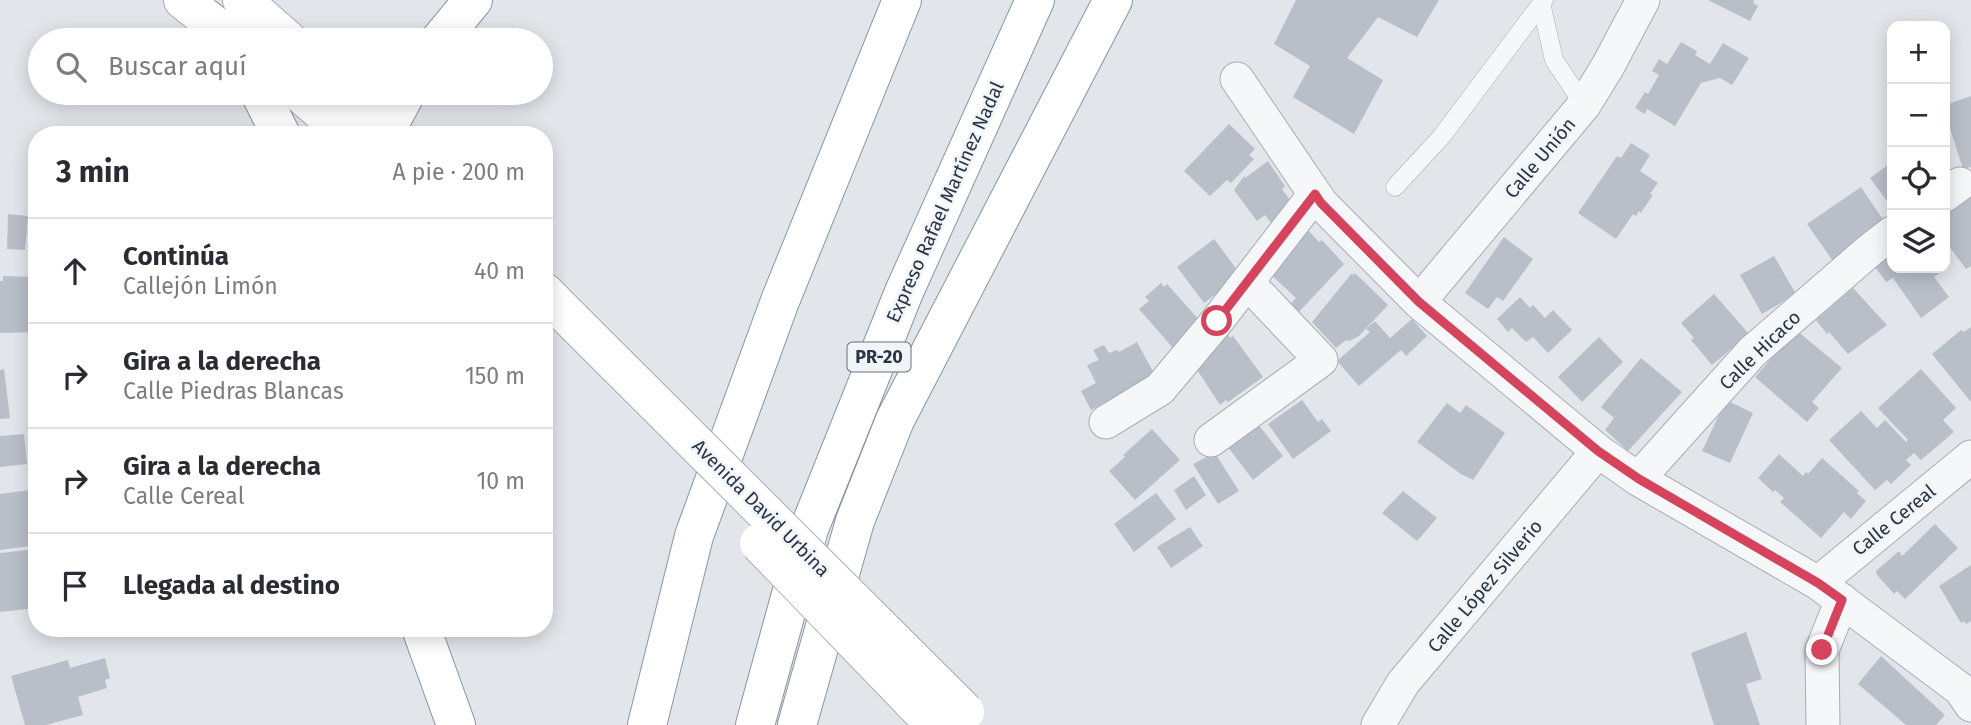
<!DOCTYPE html>
<html lang="es">
<meta charset="utf-8">
<style>
body{margin:0;font-family:"Fira Sans",sans-serif;background:#f2f2f3;color:#2b2b33}
.controls{position:absolute;right:21px;top:21px;display:grid;overflow:hidden;border-radius:14px;box-shadow:0 4px 18px #0003}
.controls button{width:63px;height:63px;display:grid;place-items:center;padding:0;border:0;border-bottom:2px solid #e1e1e2;background:#fff;color:#2b2b33;font:35px sans-serif}
.stop{position:absolute;width:21px;height:21px;margin:-16px;border:5px solid #d5435d;border-radius:50%;background:#fff}
.stop.end{background:#d5435d;border-color:#fff;box-shadow:0 2px 7px #0008}
.list{margin:0;padding:0;list-style:none}
h2{display:flex;justify-content:space-between;align-items:center;height:91px;margin:0;padding:0 28px;font-size:30px}
h2 small{font-size:23px;font-weight:400;color:#7c7c81}
.list li{display:grid;grid-template-columns:46px 1fr auto;gap:21px;align-items:center;box-sizing:border-box;height:105px;padding:0 28px;border-top:2px solid #e1e1e2}
.list b{display:block;font-size:26px;white-space:nowrap}
.list p{margin:0;font-size:23px;white-space:nowrap;color:#7c7c81}
.list em{font-size:23px;font-style:normal;color:#7c7c81}
.icon{flex:none;width:38px;height:38px;fill:none;stroke:currentColor;stroke-width:2;stroke-linecap:round;stroke-linejoin:round}
.map{position:relative;flex:none;width:1971px;height:725px;overflow:hidden}
.search{position:absolute;background:#fff;box-shadow:0 4px 18px #0003;left:28px;top:28px;width:525px;height:77px;display:flex;align-items:center;gap:18px;box-sizing:border-box;padding:0 24px;border-radius:38px;color:#7c7c81;font-size:26px}
.panel{position:absolute;background:#fff;box-shadow:0 4px 18px #0003;left:28px;top:126px;width:525px;height:511px;border-radius:28px}
.map>svg:first-child{display:block}
.building{fill:#b9bfc9}
.lines{fill:none;stroke-linecap:round;stroke-linejoin:round}
.lane-casing{stroke:#a7adb6;stroke-width:19}
.street-casing{stroke:#a7adb6;stroke-width:35}
.secondary-casing{stroke:#a7adb6;stroke-width:40}
.highway-casing{stroke:#8994a3;stroke-width:40}
.lane{stroke:#f6f7f9;stroke-width:18}
.street{stroke:#f6f7f9;stroke-width:33}
.secondary{stroke:#fff;stroke-width:38}
.highway{stroke:#fff;stroke-width:38}
.secondary-bridge-casing{stroke:#a7adb6;stroke-width:40;stroke-linecap:butt}
.secondary-bridge{stroke:#fff;stroke-width:38}
.route{stroke:#d5435d;stroke-width:9}
.labels{text-anchor:middle;dominant-baseline:central;stroke-width:5;stroke-linejoin:round;paint-order:stroke}
.shield{fill:#f2f5f8;stroke:#656e7a;stroke-width:2}
.shield-label{font-size:18px;font-weight:bold;fill:#293444}
.street-label{font-size:19px;fill:#293444;stroke:#f2f5f8}
</style>
<div class="map">
<svg width="1971" height="725" viewBox="0 0 1971 725">
<rect width="100%" height="100%" fill="#e2e6eb"/>
<path class="building" d="M1296,0H1439L1417,37L1378,17L1347,58L1383,80L1354,134L1293,97L1310,66L1274,44Z
M1708,0H1754L1753,3L1758,6L1750,21Z
M1681,42L1697,51L1695,55L1710,64L1723,43L1749,58L1732,85L1720,78L1701,83L1675,126L1647,109L1645,114L1635,108L1645,92L1648,94L1659,75L1652,71L1659,59L1667,64Z
M1971,96V167L1963,169L1945,113V105Z
M1229,124L1255,149L1249,155L1254,159L1231,183L1227,180L1210,196L1184,171Z
M1631,143L1650,155L1640,171L1658,183L1650,194L1653,195L1641,213L1639,211L1636,216L1633,214L1616,239L1578,213L1617,156L1621,158Z
M1268,161L1285,186L1282,189L1295,207L1272,224L1265,215L1257,221L1234,190L1244,176L1245,178Z
M1892,162V208L1870,178Z
M1971,186V266L1966,269L1945,241V206Z
M1861,187L1888,227L1835,264L1807,224Z
M8,214L28,216L25,250L7,249Z
M1308,230L1319,242L1322,240L1344,264L1296,315L1287,307L1296,298L1268,272Z
M1504,237L1533,259L1503,301L1497,297L1488,309L1465,293Z
M1214,239L1241,275L1204,303L1177,267Z
M1892,239V268H1947L1934,277L1949,297L1921,318L1893,278L1886,282L1870,260Z
M1774,256L1796,294L1762,314L1740,275Z
M1352,273L1353,275L1355,273L1388,305L1359,336L1349,341L1346,340L1336,348L1312,322Z
M3,276L37,277V332L0,333V281H3Z
M1161,283L1164,287L1167,284L1201,322L1173,348L1139,309L1149,301L1145,297Z
M1853,288L1887,325L1848,354L1829,332L1827,334L1816,320Z
M1714,294L1749,334L1712,365L1691,340L1694,338L1681,323Z
M1520,297L1530,308L1533,305L1545,318L1553,310L1572,330L1548,353L1533,337L1526,342L1512,328L1508,332L1497,319Z
M1412,319L1427,336L1406,356L1401,350L1359,386L1337,361L1370,332L1366,329L1375,321L1390,338Z
M1971,327V402L1932,354L1961,330L1964,332Z
M1796,330L1842,368L1812,402L1819,408L1807,422L1755,377Z
M1228,334L1230,338L1233,336L1263,377L1228,402L1226,400L1220,405L1190,359Z
M1599,337L1623,362L1582,402L1558,377Z
M1137,342L1156,377L1110,408L1107,401L1091,410L1081,391L1096,383L1087,365L1099,360L1093,350L1104,345L1109,353L1117,350L1119,352Z
M1641,358L1682,392L1628,451L1605,430L1614,418L1601,407Z
M4,369L10,418L0,419V370Z
M1921,369L1956,408L1943,420L1954,432L1921,460L1914,453L1906,460L1911,465L1891,484L1887,480L1875,490L1829,440L1861,411L1877,428L1885,420L1906,442L1908,440L1878,408Z
M1302,400L1318,422L1322,419L1331,431L1293,459L1268,424Z
M1726,400L1753,413L1730,463L1702,451Z
M1447,403L1460,413L1466,405L1505,433L1473,480L1461,474L1417,442Z
M1254,419L1283,456L1253,480L1224,442Z
M1152,429L1180,460L1135,500L1109,471L1125,457L1123,455Z
M24,434L27,464L0,467V436Z
M1215,453L1239,491L1218,504L1193,464Z
M1779,454L1803,476L1806,472L1808,474L1822,458L1859,491L1857,493L1866,501L1851,519L1844,512L1821,538L1780,502L1784,498L1775,490L1773,492L1758,478Z
M1194,476L1206,495L1186,510L1174,490Z
M37,489V545L0,550V494Z
M1403,491L1437,518L1417,541L1382,513Z
M1156,493L1176,519L1134,552L1114,524Z
M1935,524L1958,548L1905,599L1897,591L1894,594L1877,575L1876,571L1899,551L1902,556Z
M1190,527L1203,546L1171,568L1157,547Z
M37,549V608L0,612V553Z
M1971,565V621L1966,624L1964,621L1961,623L1939,586Z
M1746,632L1762,679L1746,684L1760,725H1714L1691,653Z
M1881,656L1945,715L1936,725H1906L1858,684Z
M105,658L110,678L105,680L107,688L78,697L83,715L46,725H25L11,676L68,660L70,668Z"/>
<g class="lines">
<g class="lane-casing">
<path id="lane" d="M1541,3L1554,60L1584,105
M1395,187L1442,136L1544,0"/>
</g>
<g class="street-casing">
<path id="street" d="M1237,79L1321,203L1419,302L1598,451L1638,479L1818,583L1960,689L1971,705
M1945,195L1960,184
M1419,302L1584,105L1608,66L1643,0
M1106,422L1160,389L1217,321L1315,194
M1211,440L1321,360L1247,282
M1638,479L1752,352L1870,250L1892,233
M1818,583L1971,457
M1378,725L1403,683L1598,451
M1823,725L1822,650L1842,600"/>
</g>
<g class="secondary-casing">
<path id="secondary" d="M183,0L233,40
M242,0L288,40
M300,93L348,135
M343,93L387,135
M544,292L617,365"/>
</g>
<g class="highway-casing">
<path id="highway" d="M207,19L222,40
M440,40L473,0
M260,93L281,135
M386,135L392,119L406,93
M421,628L456,725
M647,725L694,536L780,301L902,0
M755,725L809,529L904,292L1035,0
M797,725L855,521L895,420L1113,0"/>
</g>
<use href="#lane" class="lane"/>
<use href="#street" class="street"/>
<use href="#secondary" class="secondary"/>
<use href="#highway" class="highway"/>
<g class="secondary-bridge-casing">
<path id="secondary-bridge" d="M617,365L965,712
M759,543L935,725"/>
</g>
<use href="#secondary-bridge" class="secondary-bridge"/>
</g>
<g class="lines">
<path class="route" d="M1217,321L1315,194L1321,203L1419,302L1598,451L1639,479L1818,583L1842,600L1822,650"/>
</g>
<g class="labels">
<rect class="shield" x="847.5" y="342.5" width="63" height="29" rx="5"/>
<g class="shield-label">
<text x="879" y="357">PR-20</text>
</g>
<g class="street-label">
<text transform="translate(1540 158) rotate(-50)">Calle Unión</text>
<text transform="translate(945 202) rotate(-66)">Expreso Rafael Martínez Nadal</text>
<text transform="translate(1760 350) rotate(-44)">Calle Hicaco</text>
<text transform="translate(761 508) rotate(45)">Avenida David Urbina</text>
<text transform="translate(1894 520) rotate(-39)">Calle Cereal</text>
<text transform="translate(1485 586) rotate(-50)">Calle López Silverio</text>
</g>
</g>
</svg>
<div class="controls">
<button>+</button>
<button>−</button>
<button><svg class="icon" aria-label="locate" viewBox="0 0 24 24"><circle cx="12" cy="12" r="6"/><path d="M12 2v4M12 18v4M2 12h4M18 12h4"/></svg></button>
<button><svg class="icon" aria-label="layers" viewBox="0 0 24 24"><path d="M12 4l9 5-9 5-9-5zM3 14l9 5 9-5"/></svg></button>
</div>
<div class="stop" style="left:1217px;top:321px"></div>
<div class="stop end" style="left:1822px;top:650px"></div>
<div class="search"><svg class="icon" aria-label="search" viewBox="0 0 24 24"><circle cx="10" cy="10" r="6"/><path d="M15 15l6 6"/></svg>Buscar aquí</div>
<section class="panel">
<h2>3 min<small>A pie · 200 m</small></h2>
<ul class="list">
<li><svg class="icon" aria-label="ahead" viewBox="0 0 24 24"><path d="M12 20V5M6 11l6-6 6 6"/></svg><div><b>Continúa</b><p>Callejón Limón</p></div><em>40 m</em></li>
<li><svg class="icon" aria-label="right" viewBox="0 0 24 24"><path d="M7 20v-9h11M14 6l5 5-5 5"/></svg><div><b>Gira a la derecha</b><p>Calle Piedras Blancas</p></div><em>150 m</em></li>
<li><svg class="icon" aria-label="right" viewBox="0 0 24 24"><path d="M7 20v-9h11M14 6l5 5-5 5"/></svg><div><b>Gira a la derecha</b><p>Calle Cereal</p></div><em>10 m</em></li>
<li><svg class="icon" aria-label="arrive" viewBox="0 0 24 24"><path d="M6 21V4h12l-3 4 3 4H6"/></svg><div><b>Llegada al destino</b></div></li>
</ul>
</section>
</div>
